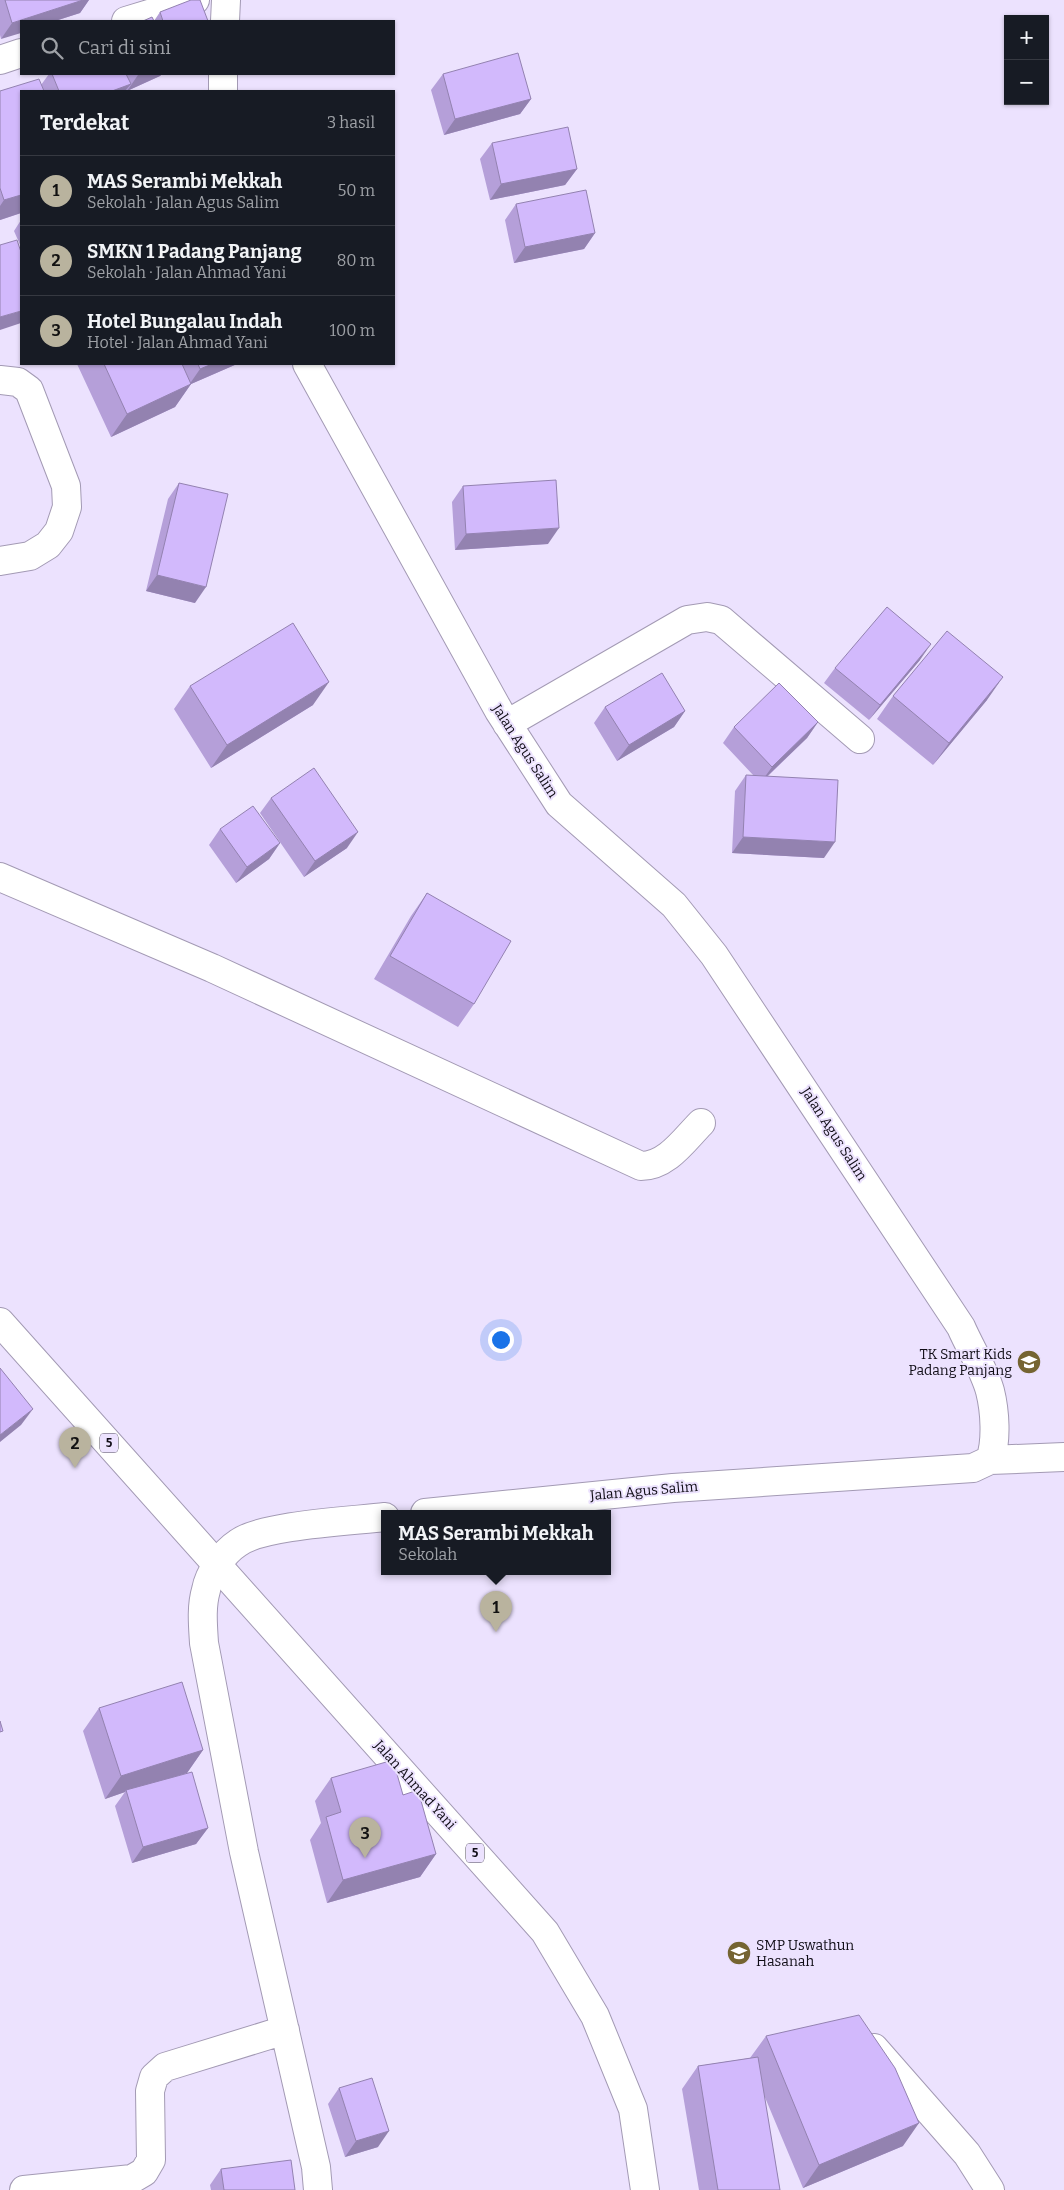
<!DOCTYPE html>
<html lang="id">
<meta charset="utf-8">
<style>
body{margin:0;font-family:Bitter,serif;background:#242831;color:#f1f3f6}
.controls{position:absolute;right:15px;top:15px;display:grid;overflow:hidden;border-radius:0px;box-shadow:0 1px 4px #0004}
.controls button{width:45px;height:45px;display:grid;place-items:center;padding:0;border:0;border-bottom:1px solid #363941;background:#171b24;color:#f1f3f6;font:25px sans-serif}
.you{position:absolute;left:500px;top:1339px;width:18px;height:18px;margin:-12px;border:4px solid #fff;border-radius:50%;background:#1a73e8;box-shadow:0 0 0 8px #1a73e833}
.badge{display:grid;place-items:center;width:32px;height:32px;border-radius:50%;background:#b9b39e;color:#111;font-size:16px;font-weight:700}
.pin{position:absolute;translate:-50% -41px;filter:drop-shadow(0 1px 2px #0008)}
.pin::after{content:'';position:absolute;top:26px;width:18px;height:15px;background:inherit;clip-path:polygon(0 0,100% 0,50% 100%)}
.popup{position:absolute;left:381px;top:1510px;width:230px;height:65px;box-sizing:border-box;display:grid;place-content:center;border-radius:0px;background:#171b24;filter:drop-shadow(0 1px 4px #0005);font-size:16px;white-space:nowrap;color:#9ea1a6}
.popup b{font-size:19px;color:#f1f3f6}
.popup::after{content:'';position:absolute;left:50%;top:100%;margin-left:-10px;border:10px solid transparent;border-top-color:#171b24}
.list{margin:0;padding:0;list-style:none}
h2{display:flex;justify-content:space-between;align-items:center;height:65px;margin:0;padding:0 20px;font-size:21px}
h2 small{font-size:16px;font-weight:400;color:#9ea1a6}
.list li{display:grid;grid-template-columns:32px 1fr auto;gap:15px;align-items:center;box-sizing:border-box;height:70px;padding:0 20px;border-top:1px solid #363941}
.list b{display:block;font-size:19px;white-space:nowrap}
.list p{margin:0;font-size:16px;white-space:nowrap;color:#9ea1a6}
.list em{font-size:16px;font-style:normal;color:#9ea1a6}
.icon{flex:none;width:28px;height:28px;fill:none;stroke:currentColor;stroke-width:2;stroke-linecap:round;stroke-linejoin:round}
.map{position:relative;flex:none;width:1064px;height:2190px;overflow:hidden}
.search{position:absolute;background:#171b24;box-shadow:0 1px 4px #0004;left:20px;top:20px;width:375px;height:55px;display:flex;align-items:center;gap:12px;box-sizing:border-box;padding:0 18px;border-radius:0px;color:#9ea1a6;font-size:19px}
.panel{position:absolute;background:#171b24;box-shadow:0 1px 4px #0004;left:20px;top:90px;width:375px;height:275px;border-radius:0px}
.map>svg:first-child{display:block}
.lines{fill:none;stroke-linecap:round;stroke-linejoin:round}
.street-casing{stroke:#a39ab4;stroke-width:30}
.highway-casing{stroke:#a39ab4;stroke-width:30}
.street{stroke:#fff;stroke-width:28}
.highway{stroke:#fff;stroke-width:28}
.wall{fill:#b59fd9}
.shaded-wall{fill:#9382b0}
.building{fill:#d2b9fc;stroke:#9382b0}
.labels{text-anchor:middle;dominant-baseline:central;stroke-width:4;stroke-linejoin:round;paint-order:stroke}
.shield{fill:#ece2fe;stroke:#514c5b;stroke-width:1}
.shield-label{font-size:12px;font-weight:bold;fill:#0f0c15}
.street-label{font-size:14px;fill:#0f0c15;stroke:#ece2fe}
.poi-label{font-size:14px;fill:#0f0c15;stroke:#ece2fe;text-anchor:end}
</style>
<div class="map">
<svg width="1064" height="2190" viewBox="0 0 1064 2190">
<rect width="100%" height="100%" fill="#ece2fe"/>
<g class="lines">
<g class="street-casing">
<path id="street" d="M126,21L195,0
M225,21L226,0
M0,60L21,53
M223,91V74
M307,364L499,711L559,804L674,905L714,955L961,1327C970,1348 984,1369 990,1391C995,1411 997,1441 990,1460L973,1468L673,1488L425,1513
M0,380L18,382L29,390L66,486L67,507L59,531L48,545L30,556L0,561
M507,724L687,620L707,617L721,620L860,739
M0,877L212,968L641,1166C667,1166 684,1140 701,1123
M990,1460L1064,1457
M874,2048L967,2154L990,2190
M24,2190L132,2179L144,2172L151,2160L150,2091L154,2077L165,2067L285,2030
M318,2190L316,2167L244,1852L204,1643C203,1626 201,1607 206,1590C209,1573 224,1552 238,1543C262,1525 352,1521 385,1517"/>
</g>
<g class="highway-casing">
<path id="highway" d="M0,1322L545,1932L595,2016L633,2109L645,2190"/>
</g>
<use href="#street" class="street"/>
<use href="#highway" class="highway"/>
</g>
<path class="wall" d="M0,0H89L80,13L55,21H21L1,39L0,35Z
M160,12L208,21H143H154Z
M49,74H162L160,76L127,91L126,90L125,91H21V213L0,220V91L41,85Z
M443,74L531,99L520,114L444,135L431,90Z
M492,143L577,169L565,185L490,200L480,159Z
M516,204L595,233L584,249L514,263L505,220Z
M21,220V247L14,231Z
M77,364H237L191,384L175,407L111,437Z
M179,483L195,603L146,591L168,499Z
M463,486L548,544L455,550L452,502Z
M920,660L869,720L824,683L835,668Z
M190,686L313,705L211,768L174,709Z
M893,696L987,700L933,765L877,719Z
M605,707L685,711L674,727L617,761L594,723Z
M818,722L807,738L768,776L824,858L732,853L735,791L746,775L754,776L723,743L734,727Z
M271,798L347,848L304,877L260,813Z
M220,829L280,843L269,859L236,883L209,845Z
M427,893L474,1004L458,1027L374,979L411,916Z
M99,1708L203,1750L187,1773L174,1777L208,1828L196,1844L132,1863L115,1806L125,1792L105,1799L83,1731Z
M331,1778L403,1795L436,1854L420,1877L327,1903L310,1840L321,1823L315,1801Z
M766,2036L903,2146L803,2188L764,2095L780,2190H699L682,2089L698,2066L750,2058Z
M339,2088L378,2147L345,2157L328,2104Z
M221,2169L295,2190H211L210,2185Z"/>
<path class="shaded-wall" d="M83,0H89L80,13L55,21H21V33L1,39L12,23Z
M142,74H162L160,76L127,91L138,75Z
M131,84L125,91H112Z
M531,99L520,114L444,135L455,119Z
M577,169L565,185L490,200L501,184Z
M21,195V213L0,220V206L4,200Z
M595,233L584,249L514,263L525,247Z
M21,311V323L0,330V317Z
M212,364H237L191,384L175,407L111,437L127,414L189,385L200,369Z
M559,528L548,544L455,550L466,534Z
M157,575L206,587L195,603L146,591Z
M931,644L920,660L869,720L880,705Z
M1003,677L987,700L933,765L949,743Z
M329,682L313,705L211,768L227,745Z
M685,711L674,727L617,761L629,745Z
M818,722L807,738L761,782L772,767Z
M358,832L347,848L304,877L315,861Z
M743,837L835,842L824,858L732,853Z
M280,843L269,859L236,883L247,867Z
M33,1409L21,1425L0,1442V1435Z
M203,1750L187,1773L127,1792L126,1790L125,1792L105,1799L121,1776Z
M208,1828L196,1844L132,1863L143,1847Z
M436,1854L420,1877L327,1903L343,1880Z
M919,2123L903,2146L803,2188L819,2165Z
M389,2131L378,2147L345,2157L356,2141Z"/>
<path class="building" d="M5,0H83L12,23Z
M191,0H200L208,21H163L160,12Z
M152,17L154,21H143Z
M518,53L531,99L455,119L443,74Z
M52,74H126L131,84L112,91H59Z
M39,79L44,91H21V195L4,200L0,188V91Z
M568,127L577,169L501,184L492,143Z
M586,190L595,233L525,247L516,204Z
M17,240L21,252V311L0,317V245Z
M104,364H182L191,384L127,414Z
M198,364H212L200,369Z
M556,480L559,528L466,534L463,486Z
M179,483L228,494L206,587L157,575Z
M887,607L931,644L880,705L835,668Z
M293,623L329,682L227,745L190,686Z
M947,631L1003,677L949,743L893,696Z
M662,673L685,711L629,745L605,707Z
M779,683L818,722L772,767L734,727Z
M314,768L358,832L315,861L271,798Z
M746,775L838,780L835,842L743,837Z
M253,806L280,843L247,867L220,829Z
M427,893L511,941L474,1004L390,956Z
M0,1368L33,1409L0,1435Z
M182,1682L203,1750L121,1776L99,1708Z
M0,1721L3,1731L0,1732Z
M393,1760L403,1795L418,1790L436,1854L343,1880L326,1817L341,1812L331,1778Z
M192,1772L208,1828L143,1847L126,1790Z
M859,2015L895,2068L919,2123L819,2165L766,2036Z
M758,2057L780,2190H718L698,2066Z
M372,2078L389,2131L356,2141L339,2088Z
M291,2160L295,2190H224L221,2169Z"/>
<defs>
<g id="school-disc" transform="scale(1.25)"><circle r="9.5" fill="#756432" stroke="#ece2fe"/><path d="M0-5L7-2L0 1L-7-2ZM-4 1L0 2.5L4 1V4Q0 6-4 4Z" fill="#fff"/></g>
</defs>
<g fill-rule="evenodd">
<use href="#school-disc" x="1029" y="1362"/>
<use href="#school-disc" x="739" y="1953"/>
</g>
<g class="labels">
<g class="shield">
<rect x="100" y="1433.5" width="18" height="19" rx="4"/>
<rect x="466" y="1843.5" width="18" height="19" rx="4"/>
</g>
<g class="shield-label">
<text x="109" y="1443">5</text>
<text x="475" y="1853">5</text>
</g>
<g class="street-label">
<text transform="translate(525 751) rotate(57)">Jalan Agus Salim</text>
<text transform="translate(834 1134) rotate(57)">Jalan Agus Salim</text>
<text transform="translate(644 1491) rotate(-5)">Jalan Agus Salim</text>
<text transform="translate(415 1785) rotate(48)">Jalan Ahmad Yani</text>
</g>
<g class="poi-label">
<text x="1012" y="1354">TK Smart Kids<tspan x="1012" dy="16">Padang Panjang</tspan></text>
<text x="756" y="1945" text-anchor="start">SMP Uswathun<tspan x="756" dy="16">Hasanah</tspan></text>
</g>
</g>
</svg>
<div class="controls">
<button>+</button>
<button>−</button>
</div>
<div class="you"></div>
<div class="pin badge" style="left:496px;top:1632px">1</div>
<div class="popup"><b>MAS Serambi Mekkah</b>Sekolah</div>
<div class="pin badge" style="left:75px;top:1468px">2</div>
<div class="pin badge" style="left:365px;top:1858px">3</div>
<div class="search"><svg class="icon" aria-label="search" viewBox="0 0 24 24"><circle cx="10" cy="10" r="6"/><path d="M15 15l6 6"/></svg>Cari di sini</div>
<section class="panel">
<h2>Terdekat<small>3 hasil</small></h2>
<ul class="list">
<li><span class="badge">1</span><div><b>MAS Serambi Mekkah</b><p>Sekolah · Jalan Agus Salim</p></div><em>50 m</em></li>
<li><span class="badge">2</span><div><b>SMKN 1 Padang Panjang</b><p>Sekolah · Jalan Ahmad Yani</p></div><em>80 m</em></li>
<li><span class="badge">3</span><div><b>Hotel Bungalau Indah</b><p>Hotel · Jalan Ahmad Yani</p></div><em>100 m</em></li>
</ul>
</section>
</div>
